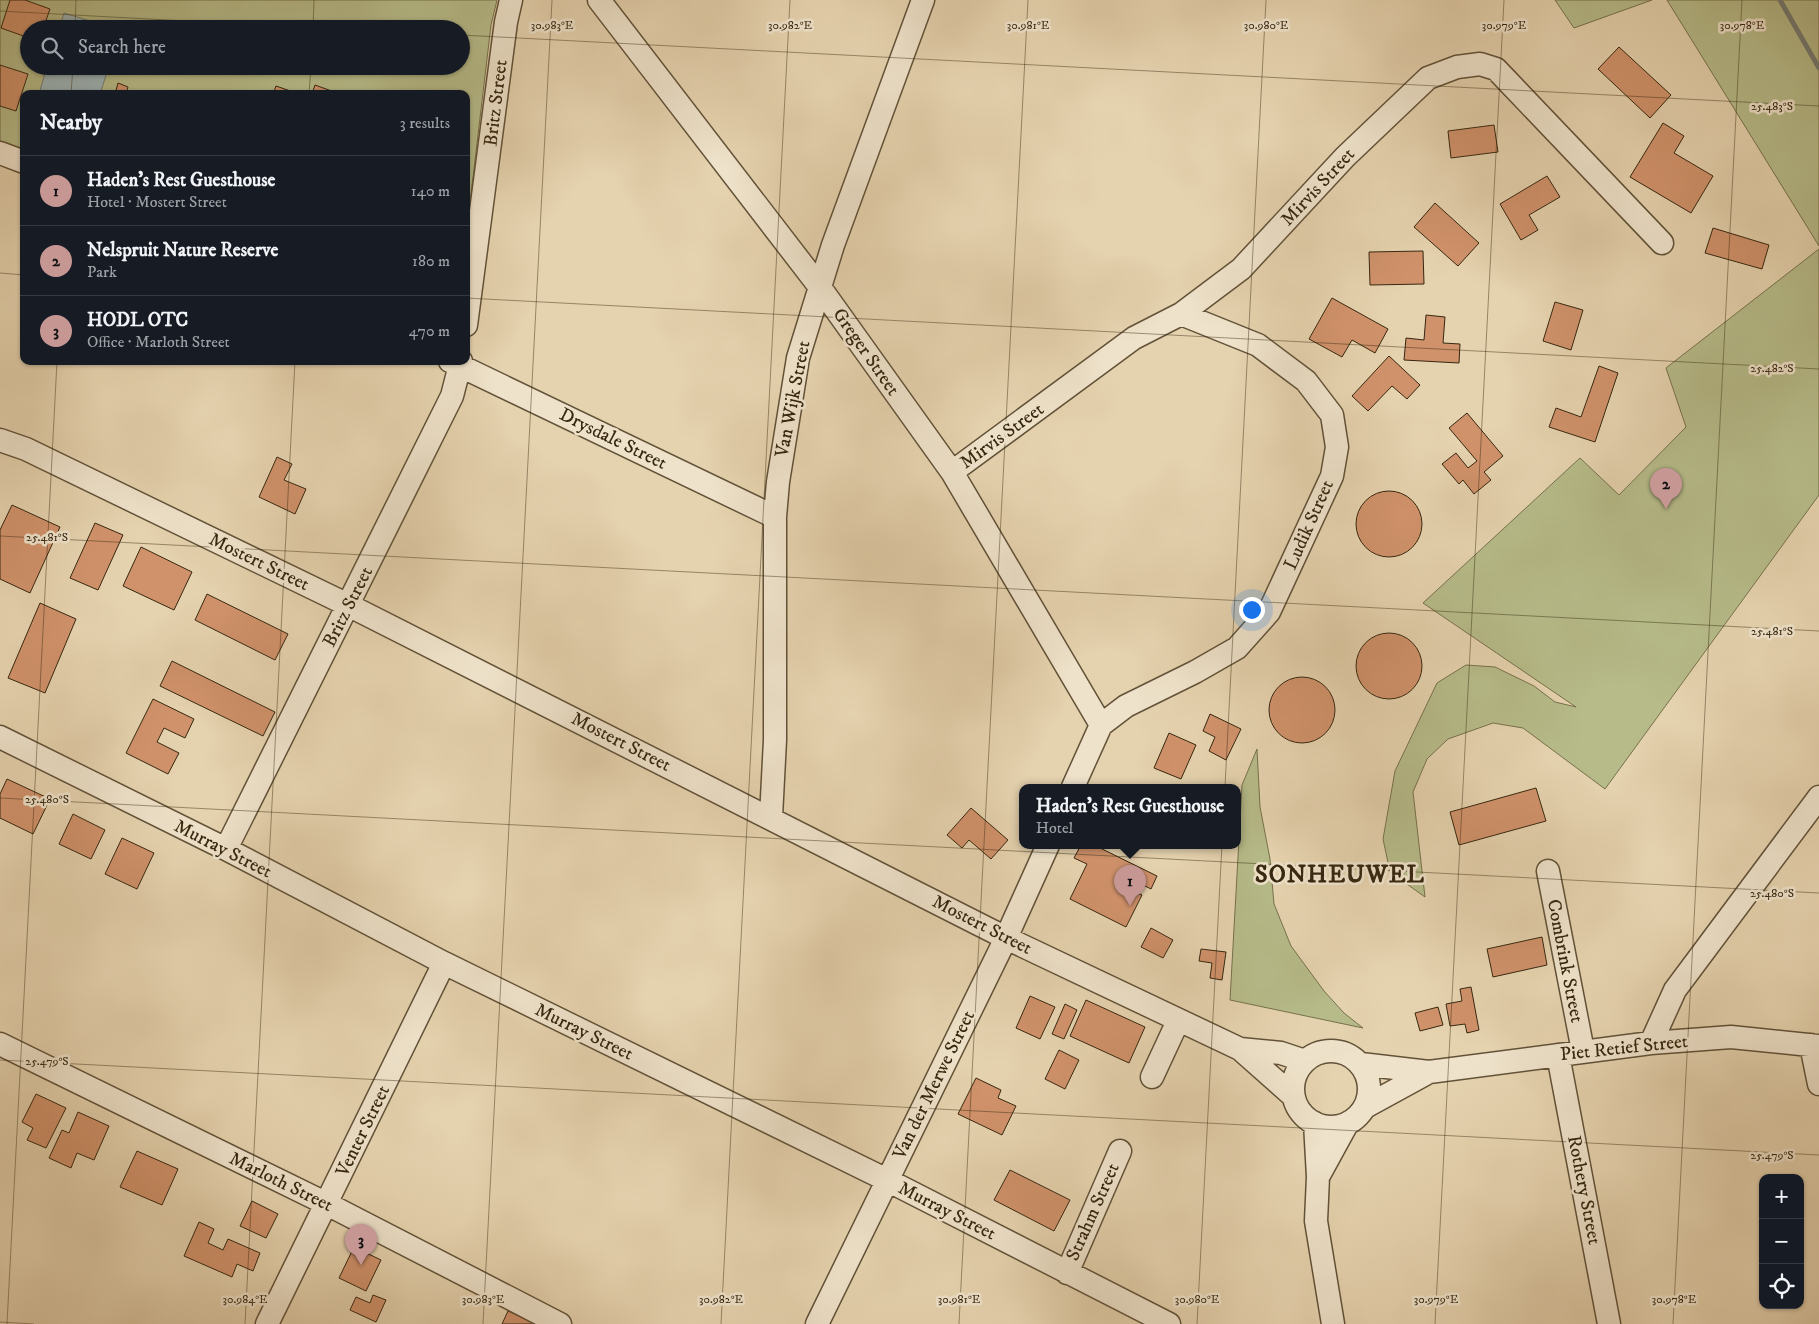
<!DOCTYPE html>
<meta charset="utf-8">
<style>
body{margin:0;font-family:"IM FELL DW Pica",serif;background:#242831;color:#f1f3f6}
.controls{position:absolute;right:15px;bottom:15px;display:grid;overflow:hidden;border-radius:10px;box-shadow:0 1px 4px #0004}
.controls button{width:45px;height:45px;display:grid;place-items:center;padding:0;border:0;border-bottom:1px solid #363941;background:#171b24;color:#f1f3f6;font:25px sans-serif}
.you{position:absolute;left:1251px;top:609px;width:18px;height:18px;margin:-12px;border:4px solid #fff;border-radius:50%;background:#1a73e8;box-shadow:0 0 0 8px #1a73e833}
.badge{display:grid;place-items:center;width:32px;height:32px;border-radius:50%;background:#c59692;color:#111;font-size:16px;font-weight:700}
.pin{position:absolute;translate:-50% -41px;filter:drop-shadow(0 1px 2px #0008)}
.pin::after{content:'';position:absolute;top:26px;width:18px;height:15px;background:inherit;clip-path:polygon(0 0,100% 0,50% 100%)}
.popup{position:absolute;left:1019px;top:784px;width:222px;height:65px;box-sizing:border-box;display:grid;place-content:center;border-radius:10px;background:#171b24;filter:drop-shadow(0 1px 4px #0005);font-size:16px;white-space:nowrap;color:#9ea1a6}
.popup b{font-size:19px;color:#f1f3f6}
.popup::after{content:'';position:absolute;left:50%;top:100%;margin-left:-10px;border:10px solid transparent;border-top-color:#171b24}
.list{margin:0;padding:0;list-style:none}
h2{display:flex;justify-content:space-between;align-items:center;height:65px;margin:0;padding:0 20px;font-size:21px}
h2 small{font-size:16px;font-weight:400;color:#9ea1a6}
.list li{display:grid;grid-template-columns:32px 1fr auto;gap:15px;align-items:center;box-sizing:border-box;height:70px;padding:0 20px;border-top:1px solid #363941}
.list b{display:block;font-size:19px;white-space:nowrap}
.list p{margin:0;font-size:16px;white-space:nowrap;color:#9ea1a6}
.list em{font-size:16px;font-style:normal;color:#9ea1a6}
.icon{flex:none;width:28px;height:28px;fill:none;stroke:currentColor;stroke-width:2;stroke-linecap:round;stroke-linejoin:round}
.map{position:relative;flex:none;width:1819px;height:1324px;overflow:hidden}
.search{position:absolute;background:#171b24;box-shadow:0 1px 4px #0004;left:20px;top:20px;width:450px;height:55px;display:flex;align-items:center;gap:12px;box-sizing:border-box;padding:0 18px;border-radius:28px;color:#9ea1a6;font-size:19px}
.panel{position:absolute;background:#171b24;box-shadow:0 1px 4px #0004;left:20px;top:90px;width:450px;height:275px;border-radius:10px}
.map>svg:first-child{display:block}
.green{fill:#b6bb89;stroke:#76714c;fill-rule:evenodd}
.water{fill:#9cb4b7;stroke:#737c74}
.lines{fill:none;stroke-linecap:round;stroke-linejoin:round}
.stream{stroke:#737c74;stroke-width:5}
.building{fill:#d0926b;stroke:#362710}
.minor-casing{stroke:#625238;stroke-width:25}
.minor{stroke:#eee2ca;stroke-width:22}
.ticks{fill:none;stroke:#362710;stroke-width:1;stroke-opacity:0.45}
.labels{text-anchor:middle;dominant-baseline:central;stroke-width:5;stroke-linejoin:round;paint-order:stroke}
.street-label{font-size:19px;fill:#362710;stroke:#eee2ca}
.district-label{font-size:24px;font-weight:bold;letter-spacing:1px;fill:#362710;stroke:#eee2ca}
.ticks-label{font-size:12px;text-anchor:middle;fill:#362710;stroke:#eee2ca;stroke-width:5;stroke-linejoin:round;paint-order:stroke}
</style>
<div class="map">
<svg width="1819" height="1324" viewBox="0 0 1819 1324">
<rect width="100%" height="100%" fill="#e5d2ae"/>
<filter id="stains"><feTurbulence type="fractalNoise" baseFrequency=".004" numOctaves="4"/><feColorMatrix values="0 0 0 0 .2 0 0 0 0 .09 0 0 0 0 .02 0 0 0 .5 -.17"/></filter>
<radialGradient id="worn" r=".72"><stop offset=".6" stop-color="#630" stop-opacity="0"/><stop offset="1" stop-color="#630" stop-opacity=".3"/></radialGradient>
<path class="green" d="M0,0H497L491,25L466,236V94H24V152L0,141ZM29,29H461V66H29Z
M1555,0H1652L1574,28Z
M1667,0H1819V246Z
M1819,249V495L1605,789L1523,728L1493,723L1448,739L1427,759L1413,792L1425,897L1390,872L1383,839L1395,771L1437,683L1466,665L1495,667L1534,686L1555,702L1576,707L1423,603L1580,458L1619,495L1686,427L1666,368Z
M1257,749L1260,807L1270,859L1274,904L1291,946L1324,991L1344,1013L1363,1028L1230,1000L1242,785Z"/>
<path class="water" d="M64,13L116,29H59Z
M47,66H109L100,94H39Z"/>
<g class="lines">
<path class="stream" d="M1780,0L1819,68"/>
</g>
<path class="building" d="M10,0H25L50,9L43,29H29V38L1,28Z
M1619,47L1671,95L1650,118L1598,69Z
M0,65L28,74L16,111L0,106Z
M118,83L128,87L126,94H115Z
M315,85L340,94H312Z
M276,86L299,94H273Z
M1663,123L1684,136L1674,153L1713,176L1691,213L1630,177Z
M1494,125L1498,152L1451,158L1448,131Z
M1547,176L1560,197L1529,215L1538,230L1521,240L1500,204Z
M1435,203L1479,243L1458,266L1414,227Z
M1713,228L1769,245L1762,269L1705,253Z
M1423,251L1424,284L1370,285L1369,252Z
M1332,298L1388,329L1375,353L1352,340L1342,357L1309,339Z
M1555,302L1583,310L1571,350L1543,341Z
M1426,315L1445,317L1443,343L1460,344L1459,363L1404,360L1406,338L1424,340Z
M1389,356L1420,385L1407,399L1392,386L1368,411L1352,396Z
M1599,366L1618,373L1595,442L1549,427L1556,408L1581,417Z
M1467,413L1503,456L1484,472L1491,480L1474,494L1463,480L1459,484L1442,464L1456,453L1468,468L1477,461L1449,428Z
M277,457L292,464L284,480L306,489L295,514L259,497Z
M1356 524a33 33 0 1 1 66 0a33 33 0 1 1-66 0Z
M12,505L60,527L30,593L0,579V530Z
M95,523L123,535L98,590L70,578Z
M141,547L192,572L174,610L123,586Z
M207,594L288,634L275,660L195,620Z
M40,603L76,619L45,693L8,678Z
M1356 666a33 33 0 1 1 66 0a33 33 0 1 1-66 0Z
M172,661L275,712L263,736L160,686Z
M1269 710a33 33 0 1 1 66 0a33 33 0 1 1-66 0Z
M153,699L194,719L185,738L164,728L157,742L179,753L168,774L126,753Z
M1210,714L1241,729L1226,760L1209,751L1215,737L1203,731Z
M1169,733L1196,745L1181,779L1154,768Z
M7,779L50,799L33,834L0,818V794Z
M1536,788L1546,821L1459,845L1450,812Z
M971,808L1008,840L991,859L969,840L962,848L947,835Z
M73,814L105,830L91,859L59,844Z
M122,838L154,853L137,889L105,874Z
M1081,845H1094L1157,876L1151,889L1121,874L1116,883L1142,895L1126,927L1070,899L1087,864L1074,858Z
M1151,928L1173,940L1163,958L1141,947Z
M1542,937L1547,965L1493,977L1487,949Z
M1201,949L1226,952L1222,980L1210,978L1212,963L1199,961Z
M1471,987L1479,1030L1467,1033L1465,1024L1450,1026L1446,1004L1462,1001L1460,989Z
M1030,996L1055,1007L1040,1039L1016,1028Z
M1086,1000L1145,1027L1129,1063L1070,1036Z
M1065,1004L1077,1010L1064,1039L1052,1034Z
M1438,1007L1443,1025L1420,1031L1415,1013Z
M1059,1050L1079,1060L1065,1089L1045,1079Z
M976,1078L1001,1090L998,1098L1016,1106L1002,1135L958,1114Z
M36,1094L66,1108L46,1148L27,1140L33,1128L22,1122Z
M78,1112L109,1126L94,1160L77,1153L71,1168L49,1158L62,1130L69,1133Z
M137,1151L178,1169L162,1205L120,1187Z
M1010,1170L1070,1200L1054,1231L994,1200Z
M252,1201L278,1214L266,1238L240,1226Z
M199,1222L214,1229L208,1243L223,1250L228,1239L260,1253L253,1271L237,1264L232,1277L184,1256Z
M354,1247L381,1260L366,1291L339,1278Z
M373,1295L386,1300L376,1322L350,1310L356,1297L370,1303Z
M508,1311L532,1322L531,1324H502Z"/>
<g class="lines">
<g class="minor-casing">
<path id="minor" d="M599,0L819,286L952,472L1101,725
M0,153L24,162
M466,325L506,22L511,0
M450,361L775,517
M0,440L26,449L350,606L1006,938L1240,1049L1293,1096
M952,472L1134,338L1181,314L1241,269L1345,157L1428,78L1457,67L1480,64L1496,69L1662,243
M0,737L226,849L444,963L889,1181L1169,1324
M1073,787L1101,725L1126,706L1195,672L1237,648L1269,612L1332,476L1337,447L1332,415L1306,381L1258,345L1181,314
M771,817L775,740V517L778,482L798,358L833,245L923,0
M226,849L452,396L461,361
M1548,871L1583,1051
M1651,1043L1675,990L1819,797
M0,1044L327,1204L560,1324
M1811,1045L1819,1084
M1240,1049L1281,1053L1305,1061
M1293 1089a38 38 0 1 1 76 0a38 38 0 1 1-76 0Z
M1558,1055L1609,1324
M1361,1064L1429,1072L1651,1043L1731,1037L1819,1046
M1152,1077L1178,1021
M1365,1107L1429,1072
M1315,1123L1318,1177L1316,1221L1333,1324
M1318,1177L1347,1124
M1067,1273L1120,1151
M267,1324L444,963
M817,1324L1006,938L1048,845"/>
</g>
<use href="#minor" class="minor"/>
</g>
<path class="ticks" d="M0,11L335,29M75,29L76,0M313,29L314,0M461,35L1819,106M71,94L73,66M309,94L311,66M0,273L24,275M466,298L1819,369M0,536L1819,631M0,798L1819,893M0,1060L1819,1155M0,1322L34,1324M7,1324L57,361M245,1324L295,361M483,1324L552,0M721,1324L790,0M959,1324L1028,0M1197,1324L1266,0M1435,1324L1504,0M1673,1324L1742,0"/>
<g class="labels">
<g class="street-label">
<text transform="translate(496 103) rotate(-83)">Britz Street</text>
<text transform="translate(1318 187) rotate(-47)">Mirvis Street</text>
<text transform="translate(866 352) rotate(55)">Greger Street</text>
<text transform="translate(793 399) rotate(-79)">Van Wijk Street</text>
<text transform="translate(1002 436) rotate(-36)">Mirvis Street</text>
<text transform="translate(613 439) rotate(26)">Drysdale Street</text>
<text transform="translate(1309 525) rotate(-66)">Ludik Street</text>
<text transform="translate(259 562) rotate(26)">Mostert Street</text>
<text transform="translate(348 607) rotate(-63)">Britz Street</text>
<text transform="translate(621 742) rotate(27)">Mostert Street</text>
<text transform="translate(223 849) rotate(27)">Murray Street</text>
<text transform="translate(982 925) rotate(27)">Mostert Street</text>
<text transform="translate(1565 961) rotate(79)">Combrink Street</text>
<text transform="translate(584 1032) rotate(26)">Murray Street</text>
<text transform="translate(1624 1048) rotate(-6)">Piet Retief Street</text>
<text transform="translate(934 1085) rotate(-64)">Van der Merwe Street</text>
<text transform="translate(363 1131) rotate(-64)">Venter Street</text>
<text transform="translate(281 1182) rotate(26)">Marloth Street</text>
<text transform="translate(1584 1190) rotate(79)">Rothery Street</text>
<text transform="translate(947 1211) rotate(27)">Murray Street</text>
<text transform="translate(1093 1212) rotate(-66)">Strahm Street</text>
</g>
<g class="district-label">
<text x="1340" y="875">SONHEUWEL</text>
</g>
</g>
<g class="ticks-label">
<text x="552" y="29">30.983°E</text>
<text x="790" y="29">30.982°E</text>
<text x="1028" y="29">30.981°E</text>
<text x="1266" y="29">30.980°E</text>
<text x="1504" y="29">30.979°E</text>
<text x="1742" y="29">30.978°E</text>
<text x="1772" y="110">25.483°S</text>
<text x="1772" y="372">25.482°S</text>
<text x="47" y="541">25.481°S</text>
<text x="1772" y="635">25.481°S</text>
<text x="47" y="803">25.480°S</text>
<text x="1772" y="897">25.480°S</text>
<text x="47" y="1065">25.479°S</text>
<text x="1772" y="1159">25.479°S</text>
<text x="245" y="1303">30.984°E</text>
<text x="483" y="1303">30.983°E</text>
<text x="721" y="1303">30.982°E</text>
<text x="959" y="1303">30.981°E</text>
<text x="1197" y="1303">30.980°E</text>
<text x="1436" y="1303">30.979°E</text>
<text x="1674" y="1303">30.978°E</text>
</g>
<rect width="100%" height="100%" filter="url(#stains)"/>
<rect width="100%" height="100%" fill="url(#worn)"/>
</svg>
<div class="controls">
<button>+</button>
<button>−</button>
<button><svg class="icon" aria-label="locate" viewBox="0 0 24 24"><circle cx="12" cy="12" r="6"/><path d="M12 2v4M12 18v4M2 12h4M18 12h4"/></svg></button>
</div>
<div class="you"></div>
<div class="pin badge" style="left:1130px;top:906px">1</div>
<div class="popup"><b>Haden's Rest Guesthouse</b>Hotel</div>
<div class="pin badge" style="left:1666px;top:509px">2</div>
<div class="pin badge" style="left:361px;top:1265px">3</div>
<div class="search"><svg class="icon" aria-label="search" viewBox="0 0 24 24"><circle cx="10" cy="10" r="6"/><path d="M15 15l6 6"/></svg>Search here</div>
<section class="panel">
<h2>Nearby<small>3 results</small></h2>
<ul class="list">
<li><span class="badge">1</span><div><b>Haden's Rest Guesthouse</b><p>Hotel · Mostert Street</p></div><em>140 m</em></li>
<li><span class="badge">2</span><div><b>Nelspruit Nature Reserve</b><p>Park</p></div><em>180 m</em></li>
<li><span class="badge">3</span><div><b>HODL OTC</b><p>Office · Marloth Street</p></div><em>470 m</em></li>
</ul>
</section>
</div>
